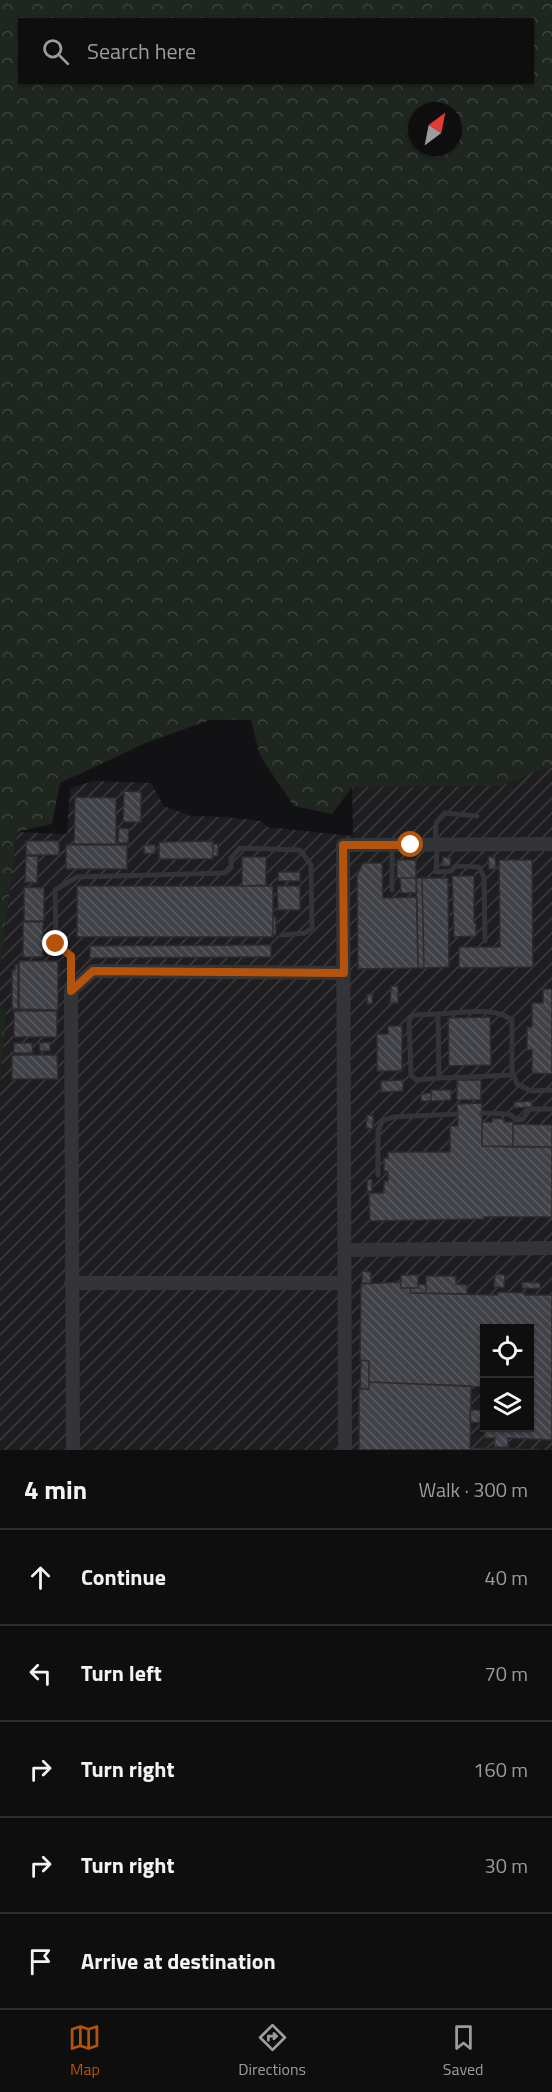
<!DOCTYPE html>
<meta charset="utf-8">
<style>
body{margin:0;font-family:"Titillium Web",sans-serif;background:#1c1c1d;color:#f1f3f6}
.controls{position:absolute;right:18px;bottom:18px;display:grid;overflow:hidden;border-radius:0px;box-shadow:0 2px 4px #0004}
.controls button{width:54px;height:54px;display:grid;place-items:center;padding:0;border:0;border-bottom:2px solid #2e2e2f;background:#0e0e0f;color:#f1f3f6;font:30px sans-serif}
.compass{position:absolute;left:408px;top:102px;width:54px;height:54px;border-radius:50%;background:#0e0e0f;box-shadow:0 2px 4px #0004;rotate:32deg}
.stop{position:absolute;width:18px;height:18px;margin:-14px;border:4px solid #b45309;border-radius:50%;background:#fff}
.stop.end{background:#b45309;border-color:#fff;box-shadow:0 2px 6px #0008}
.list{margin:0;padding:0;list-style:none}
h2{display:flex;justify-content:space-between;align-items:center;height:78px;margin:0;padding:0 24px;font-size:26px}
h2 small{font-size:20px;font-weight:400;color:#9b9c9e}
.list li{display:grid;grid-template-columns:39px 1fr auto;gap:18px;align-items:center;box-sizing:border-box;height:96px;padding:0 24px;border-top:2px solid #2e2e2f}
.list b{display:block;font-size:22px;white-space:nowrap}
.list em{font-size:20px;font-style:normal;color:#9b9c9e}
.icon{flex:none;width:33px;height:33px;fill:none;stroke:currentColor;stroke-width:2;stroke-linecap:round;stroke-linejoin:round}
.map{position:relative;flex:none;width:552px;height:1450px;overflow:hidden}
.search{position:absolute;background:#0e0e0f;box-shadow:0 2px 4px #0004;left:18px;right:18px;top:18px;height:66px;display:flex;align-items:center;gap:15px;box-sizing:border-box;padding:0 21px;border-radius:0px;color:#9b9c9e;font-size:22px}
.sheet{height:558px;background:#0e0e0f}
nav{display:flex;justify-content:space-around;align-items:center;box-sizing:border-box;height:84px;border-top:2px solid #2e2e2f;background:#0e0e0f;font-size:16px;color:#9b9c9e}
nav a{display:grid;justify-items:center;gap:3px}
nav .on{color:#b45309}
.map>svg:first-child{display:block}
.industrial{fill:url(#industrial-furrows);fill-rule:evenodd}
.forest{fill:url(#forest-crowns);fill-rule:evenodd}
.building{fill:url(#building-back-hatch);stroke:#2c2c30;stroke-width:1.5;fill-rule:evenodd}
.lines{fill:none;stroke-linecap:round;stroke-linejoin:round}
.service{stroke:#333438;stroke-width:5}
.tertiary{stroke:#333438;stroke-width:14}
.route{stroke:#b45309;stroke-width:8}
</style>
<div class="map">
<svg width="552" height="1450" viewBox="0 0 552 1450">
<defs>
<pattern id="industrial-furrows" width="10" height="10" patternUnits="userSpaceOnUse" patternTransform="scale(1.5)"><rect width="10" height="10" fill="#1e1e20"/><path d="M-1 1l2-2M0 10L10 0M9 11l2-2" fill="none" stroke="#3c3c3e"/></pattern>
<pattern id="forest-crowns" width="20" height="18" patternUnits="userSpaceOnUse" patternTransform="scale(1.5)"><rect width="20" height="18" fill="#1e261f"/><path d="M2 6a3 3 0 1 1 6 0M12 15a3 3 0 1 1 6 0" fill="none" stroke="#3c433d"/></pattern>
<pattern id="building-back-hatch" width="6" height="6" patternUnits="userSpaceOnUse" patternTransform="scale(1.5)"><rect width="6" height="6" fill="#414247"/><path d="M-1 5l2 2M0 0l6 6M5-1l2 2" fill="none" stroke="#595a5f"/></pattern>
</defs>
<rect width="100%" height="100%" fill="#121214"/>
<path class="industrial" d="M552,766V1450H0V1087L6,1011L0,1007V970L17,832L67,834L70,788L94,781L151,783L164,806L191,816L226,817L261,821L268,827L353,836L352,787L501,786ZM484,1328H530V1428H484Z"/>
<path class="forest" d="M0,0H552V766L501,786L352,787L332,814L294,806L260,756L251,720H210L148,742L60,783L52,824L17,832L0,970ZM20,20H532V82H20ZM417,111H453V147H417Z
M0,1007L6,1011L0,1087Z"/>
<path class="building" d="M124,791L141,792V822H123Z
M75,797L116,798V844H74Z
M119,828L129,829L128,843H118Z
M26,841H59V855H26Z
M213,841V859H159V842Z
M213,844H218V856H213Z
M66,845H127V869H66Z
M144,845H155V853L144,854Z
M26,856H38L37,883L25,882Z
M242,857H266V885L242,886Z
M443,857L451,858L450,866H442Z
M488,857H495L496,869H489Z
M397,860H416V878H397Z
M499,860H532L533,967L459,968V947H500Z
M363,863H382L383,898L417,897L418,968L358,969L357,875Z
M278,872H300V881H278Z
M452,876H474V923H476V936L454,937Z
M400,878H416L417,893H401Z
M416,878H422L424,968H418Z
M422,878H448L449,967L424,968Z
M77,886H273V937H77Z
M277,886H300V910H278Z
M24,887L44,888V921H24Z
M273,917H276V935H273Z
M23,922H43V957H23Z
M271,945V957L90,958V946Z
M19,961H58V1010L19,1009Z
M15,964H18V1009H12V970H15Z
M391,986H398V1003H390Z
M543,989H552V1074L532,1073V1050H527V1027H532V1003H543Z
M367,994H373L372,1004H367Z
M14,1011H57V1037H14Z
M490,1017L491,1065L449,1066L448,1018Z
M388,1026H402V1071H377V1034H388Z
M50,1042V1051H40L39,1043Z
M14,1043H32L33,1053H14Z
M12,1055H57L58,1079H12Z
M403,1080V1091L381,1092V1081Z
M457,1080H481V1100H457Z
M431,1090H451V1100L431,1101Z
M431,1093V1101H421V1094Z
M532,1101V1107L514,1108V1102Z
M482,1103V1146L552,1147V1217H484V1219L370,1221L369,1193H384V1181H388V1171H384V1158H388V1152H450V1126H458L457,1104Z
M367,1115L373,1116V1129L366,1128Z
M492,1118L504,1119V1122H513V1147L482,1146V1122H492Z
M513,1124L552,1125V1147H513Z
M372,1179V1191L367,1192V1180Z
M362,1271L371,1272V1283H362Z
M495,1274L505,1275L504,1288L494,1287Z
M401,1275H418V1288H401Z
M426,1276H456V1284L467,1285V1294L426,1293Z
M401,1282V1288H410V1293L497,1295L498,1292L525,1293V1295H552V1440L508,1438V1447H494L495,1438H484V1387L369,1382V1361L360,1360L361,1284ZM484,1328H530V1428H484Z
M522,1282L540,1283V1289L522,1288Z
M418,1284L426,1285V1293H410V1288H418Z
M361,1360L369,1361V1389H360Z
M369,1382L471,1386L470,1448L541,1450H359V1388L369,1389Z
M470,1410H484V1423L470,1422Z"/>
<g class="lines">
<path class="service" d="M435,843L436,823L445,813L477,816
M437,847L436,872L451,871L456,866L479,867L484,877L485,941
M392,890V847
M71,989V956L56,944L55,890L77,877L225,873L231,868V858L240,848L300,850L311,865L312,928L305,933L282,935
M438,1014L413,1015L409,1020L411,1075L416,1080L439,1078
M514,1075L439,1078L438,1014C461,1013 493,1006 512,1020V1071L517,1084L531,1091L552,1090
M482,1113L509,1114L517,1120L523,1119L530,1109H552
M378,1175V1131L382,1121L393,1117L457,1114"/>
<path class="tertiary" d="M345,1250L552,1248
M71,1283H345
M73,1450L71,991L93,971L344,973
M345,1450L343,845L552,844"/>
</g>
<g class="lines">
<path class="route" d="M56,944L71,956V991L93,971L344,973L343,845H411"/>
</g>
</svg>
<div class="controls">
<button><svg class="icon" aria-label="locate" viewBox="0 0 24 24"><circle cx="12" cy="12" r="6"/><path d="M12 2v4M12 18v4M2 12h4M18 12h4"/></svg></button>
<button><svg class="icon" aria-label="layers" viewBox="0 0 24 24"><path d="M12 4l9 5-9 5-9-5zM3 14l9 5 9-5"/></svg></button>
</div>
<svg class="compass" viewBox="-18 -18 36 36"><path d="M0-13l5 13h-10z" fill="#e53935"/><path d="M0 13l5-13h-10z" fill="#9b9c9e"/></svg>
<div class="stop" style="left:411px;top:845px"></div>
<div class="stop end" style="left:56px;top:944px"></div>
<div class="search"><svg class="icon" aria-label="search" viewBox="0 0 24 24"><circle cx="10" cy="10" r="6"/><path d="M15 15l6 6"/></svg>Search here</div>
</div>
<section class="sheet">
<h2>4 min<small>Walk · 300 m</small></h2>
<ul class="list">
<li><svg class="icon" aria-label="ahead" viewBox="0 0 24 24"><path d="M12 20V5M6 11l6-6 6 6"/></svg><div><b>Continue</b></div><em>40 m</em></li>
<li><svg class="icon" aria-label="left" viewBox="0 0 24 24"><path d="M17 20v-9H6M10 6l-5 5 5 5"/></svg><div><b>Turn left</b></div><em>70 m</em></li>
<li><svg class="icon" aria-label="right" viewBox="0 0 24 24"><path d="M7 20v-9h11M14 6l5 5-5 5"/></svg><div><b>Turn right</b></div><em>160 m</em></li>
<li><svg class="icon" aria-label="right" viewBox="0 0 24 24"><path d="M7 20v-9h11M14 6l5 5-5 5"/></svg><div><b>Turn right</b></div><em>30 m</em></li>
<li><svg class="icon" aria-label="arrive" viewBox="0 0 24 24"><path d="M6 21V4h12l-3 4 3 4H6"/></svg><div><b>Arrive at destination</b></div></li>
</ul>
</section>
<nav>
<a class="on"><svg class="icon" aria-label="map" viewBox="0 0 24 24"><path d="M3 6l6-2 6 2 6-2v14l-6 2-6-2-6 2zM9 4v14M15 6v14"/></svg>Map</a>
<a><svg class="icon" aria-label="directions" viewBox="0 0 24 24"><path d="M12 3l9 9-9 9-9-9zM9 14v-3h6M13 9l2 2-2 2"/></svg>Directions</a>
<a><svg class="icon" aria-label="saved" viewBox="0 0 24 24"><path d="M7 4h10v16l-5-4-5 4z"/></svg>Saved</a>
</nav>
